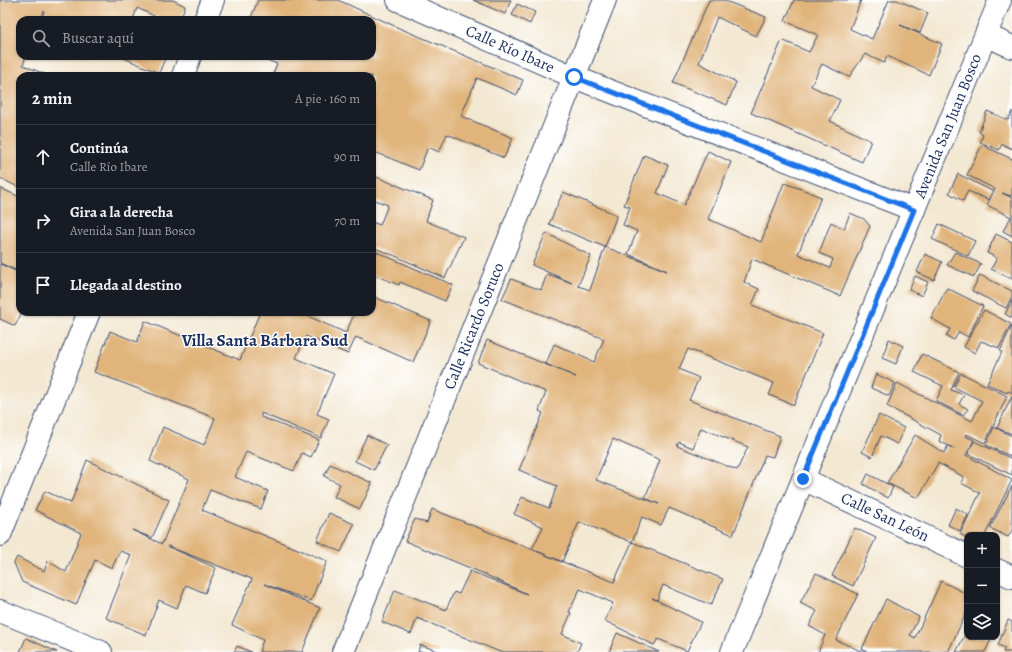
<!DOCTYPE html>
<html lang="es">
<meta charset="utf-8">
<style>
body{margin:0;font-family:Alegreya,serif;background:#20242c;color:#f1f3f6}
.controls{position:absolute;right:12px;bottom:12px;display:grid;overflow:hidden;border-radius:8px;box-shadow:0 1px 3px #0004}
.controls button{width:36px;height:36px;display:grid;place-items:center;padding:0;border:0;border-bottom:1px solid #363941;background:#171b24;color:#f1f3f6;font:20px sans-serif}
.stop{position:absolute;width:12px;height:12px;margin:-9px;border:3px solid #1a73e8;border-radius:50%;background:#fff}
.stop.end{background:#1a73e8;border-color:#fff;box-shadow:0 1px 4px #0008}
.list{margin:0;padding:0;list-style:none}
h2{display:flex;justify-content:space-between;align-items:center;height:52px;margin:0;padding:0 16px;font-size:17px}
h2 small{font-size:13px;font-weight:400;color:#9ea1a6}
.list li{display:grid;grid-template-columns:26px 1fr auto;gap:12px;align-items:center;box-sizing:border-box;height:64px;padding:0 16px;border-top:1px solid #363941}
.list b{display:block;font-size:15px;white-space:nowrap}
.list p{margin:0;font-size:13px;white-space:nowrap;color:#9ea1a6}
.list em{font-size:13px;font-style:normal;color:#9ea1a6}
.icon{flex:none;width:22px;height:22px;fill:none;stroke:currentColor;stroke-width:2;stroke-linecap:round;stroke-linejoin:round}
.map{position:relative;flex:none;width:1012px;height:652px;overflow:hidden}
.search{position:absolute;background:#171b24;box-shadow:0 1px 3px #0004;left:16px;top:16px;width:360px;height:44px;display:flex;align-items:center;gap:10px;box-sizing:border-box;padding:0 14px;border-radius:12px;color:#9ea1a6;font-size:15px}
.panel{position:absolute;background:#171b24;box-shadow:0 1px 3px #0004;left:16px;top:72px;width:360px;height:244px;border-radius:12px}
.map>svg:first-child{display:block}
.building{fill:#e0b47a;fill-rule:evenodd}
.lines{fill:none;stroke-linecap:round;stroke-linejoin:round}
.street-casing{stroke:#3b4b6f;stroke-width:24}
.secondary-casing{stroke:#3b4b6f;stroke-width:24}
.street{stroke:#fff;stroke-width:22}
.secondary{stroke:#fff;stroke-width:22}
.route{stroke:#1a73e8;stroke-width:5}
.labels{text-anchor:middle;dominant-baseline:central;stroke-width:3;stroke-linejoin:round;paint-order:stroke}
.street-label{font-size:16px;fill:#1b2f5e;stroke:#fff}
.neighbourhood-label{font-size:17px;font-weight:bold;fill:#1b2f5e;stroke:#fff}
</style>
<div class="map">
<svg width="1012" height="652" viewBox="0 0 1012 652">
<rect width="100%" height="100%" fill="#fff"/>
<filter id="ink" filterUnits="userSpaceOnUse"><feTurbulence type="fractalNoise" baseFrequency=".025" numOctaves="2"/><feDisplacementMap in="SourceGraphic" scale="8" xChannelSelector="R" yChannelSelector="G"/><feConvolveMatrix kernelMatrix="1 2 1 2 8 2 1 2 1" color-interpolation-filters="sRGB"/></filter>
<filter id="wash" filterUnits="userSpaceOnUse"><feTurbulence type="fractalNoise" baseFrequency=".012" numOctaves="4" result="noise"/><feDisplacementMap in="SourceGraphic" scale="16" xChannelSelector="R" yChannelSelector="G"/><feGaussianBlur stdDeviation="0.9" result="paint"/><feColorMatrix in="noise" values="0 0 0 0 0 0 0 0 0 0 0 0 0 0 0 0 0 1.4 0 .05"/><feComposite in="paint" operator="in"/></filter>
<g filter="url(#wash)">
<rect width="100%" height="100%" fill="#f3e8d2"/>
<g id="blocks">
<path class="building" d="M0,0H173L185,6L180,20H163L137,8L133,20H41L44,11L40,20H20V56H26L23,65L49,76H20V188L0,178Z
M258,0H338L399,28L523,80L517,95L477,78L461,116L513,138L504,158L447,134L439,152L428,147L419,170L372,151V76H272L277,64L257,56H372V20H250Z
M473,0H511L505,14Z
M709,0H723L766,17L756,36L717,17L699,63L736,82L727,105L673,83Z
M794,0H861L850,29L872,39L889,0H897L928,13L920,33L900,25L942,44L929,75L887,56L884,63L865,54L849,77L822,64L811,86L840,100L830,121L871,141L862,162L751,113L782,40L809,52L818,35L785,21Z
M517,4L535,12L530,24L512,15Z
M119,56H166L159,73Z
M987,111L1008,120L1012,111V149L1002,144L999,150L980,142L983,135L979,132Z
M982,145L1012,159V194L1011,196L1002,193L1012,198V236L1003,231L1011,217L987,205L995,189L967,175Z
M708,151L731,162L708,219L761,242L784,183L804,190L821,197L798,254L830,268L833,259L819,253L831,222L844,229L850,213L864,219L870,226L840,296L752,259L744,282L759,289L752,305L823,333L794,405L769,395L774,383L688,349L679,369L699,378L689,400L780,436L773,457L765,455L733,535L669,508L661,525L642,517L632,542L723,579L711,605L663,585L657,600L652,598L701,622L687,651L658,639L654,645L605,621L613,603L580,589L569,612L571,613L562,634L581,643L577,652H500L417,618L411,634L382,622L395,590L446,610L454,592L459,594L470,571L527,594L482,573L405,541L415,519L427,523L432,509L568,564L614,582L632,542L579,522L562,562L532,549L543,527L514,514L522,497L549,508L557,486L519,470L543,413L539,411L546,392L478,363L487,340L576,377L546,364L554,344L594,362L604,339L502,299L511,279L541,290L547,274L572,283L532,265L546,233L591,256L578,286L590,290L605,247L667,271L628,254L637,231L623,225L630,207L624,205L644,155L668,165L657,193L684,205ZM701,428L748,447L737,470L677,446L679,442L693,448ZM613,439L660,460L645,498L659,504L596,480Z
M958,174L992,191L989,200L968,191L963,201L949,193Z
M374,176L433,200L426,221L464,237L445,278L393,255L372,247V222L380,225L388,205L372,199V182Z
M0,188L20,197V272L0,263Z
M563,192L617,215L605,247L549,224Z
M939,224L975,241L968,256L932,239Z
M996,234L1012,242V279L991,269L997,258L987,253Z
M372,250L453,285L445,301L400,282L399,285L372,274Z
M955,252L981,264L974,277L947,265Z
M925,254L942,262L934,280L917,272Z
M0,264L20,273V312H22L15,326L0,319Z
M980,275L1012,291V296L1006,308L972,291Z
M915,276L928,282L922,296L909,290Z
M947,288L983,306L968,337L959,332L954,340L946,336L950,329L931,318Z
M372,296L431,321L413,362L356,337L348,354L306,336L296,358L334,374L317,414L329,419L321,438L261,413V417L319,440L311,457L302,453L294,471L246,452L235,477L268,491L261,509L210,490L202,510L327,561L311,601L264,584L320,608L302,652H259L263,640L232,625L252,579L167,546L216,568L205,593L186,585L177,608L159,600L146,635L106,618L131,555L120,551L112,568L95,560L76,605L22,582L14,563L17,557L44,571L48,561L66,572L81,533L35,510L45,491L71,503L87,460L169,500L152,538L132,530L162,544L189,479L150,461L156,445L163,427L204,445L215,418L94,372L110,331L137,342L145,321L240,360L260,312H304L303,314L346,333L355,312H372Z
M1012,300V318L1005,314Z
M984,310L1011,324L999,348L981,341L975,353L964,347Z
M1012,325V393L1008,391L1007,393L987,384L1002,352L1000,351Z
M889,339L903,346L896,364L882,358Z
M922,354L959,372L951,390L964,395L959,404L968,409L963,415L936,401L943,386L914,372Z
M961,373L1007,396L985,443L966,434L965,436L974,440L966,455L1012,480L985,535H967V538L960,534L980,493L961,483L964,477L938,463L918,498L887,483L915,435L944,453L948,446L955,449L939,441L941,435L887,406L897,383L972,421L982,401L954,387Z
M876,374L895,383L889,396L871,388Z
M1012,396V434L997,428Z
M879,415L904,428L897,444L881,436L872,457L862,452Z
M994,427L1012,436V457L986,445Z
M367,435L387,445L374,470L355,461Z
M974,441L1012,459V475L968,454Z
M330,464L372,483L360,509L334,497L340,484L324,476Z
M868,474L893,487L888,498L863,484Z
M1012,486V530L1008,537L990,528Z
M956,508L968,515L960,531L948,525Z
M329,513L354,524L341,552L317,541Z
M855,528L876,538L853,586L832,576Z
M816,573L858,594L836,640L863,652H818L825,635L809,626L817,611L800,603Z
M941,581L967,594V611L948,652L944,651L943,652H868L862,649L886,599L919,617L910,635L915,638Z
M1008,620L1012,622V652H1003L1005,648L998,645Z
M967,631V637H992L985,652H956Z
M617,633L659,652H609Z
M26,638L57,652H20Z
M420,645L441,652H418Z
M237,646L251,652H234Z"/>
</g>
</g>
<g filter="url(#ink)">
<use href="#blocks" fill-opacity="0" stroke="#3b4b6f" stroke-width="1"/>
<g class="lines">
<g class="street-casing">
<path id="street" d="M398,0L574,77L914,210
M205,20L213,0
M986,35L1012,47
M183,76L190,56
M803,479L967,556
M0,535L89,312
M997,570L1012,577
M0,611L101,652
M343,652L605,0"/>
</g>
<g class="secondary-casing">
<path id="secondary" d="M732,652L1000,0"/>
</g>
<use href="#street" class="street"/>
<use href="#secondary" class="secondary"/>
</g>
</g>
<g class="lines" filter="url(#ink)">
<path class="route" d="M574,77L914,210L803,479"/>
</g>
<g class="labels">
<g class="street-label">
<text transform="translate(510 49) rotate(24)">Calle Río Ibare</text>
<text transform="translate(948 126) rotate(-68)">Avenida San Juan Bosco</text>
<text transform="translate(474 326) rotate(-68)">Calle Ricardo Soruco</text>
<text transform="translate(885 517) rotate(25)">Calle San León</text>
</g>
<g class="neighbourhood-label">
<text x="265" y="340">Villa Santa Bárbara Sud</text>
</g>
</g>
</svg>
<div class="controls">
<button>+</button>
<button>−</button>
<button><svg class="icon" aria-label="layers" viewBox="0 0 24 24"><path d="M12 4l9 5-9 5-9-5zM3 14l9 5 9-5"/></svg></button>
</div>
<div class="stop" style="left:574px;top:77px"></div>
<div class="stop end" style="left:803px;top:479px"></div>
<div class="search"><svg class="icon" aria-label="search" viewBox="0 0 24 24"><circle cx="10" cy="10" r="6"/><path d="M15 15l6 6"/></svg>Buscar aquí</div>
<section class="panel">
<h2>2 min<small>A pie · 160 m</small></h2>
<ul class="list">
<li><svg class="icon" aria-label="ahead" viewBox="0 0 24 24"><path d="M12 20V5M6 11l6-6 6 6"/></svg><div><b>Continúa</b><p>Calle Río Ibare</p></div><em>90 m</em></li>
<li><svg class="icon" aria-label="right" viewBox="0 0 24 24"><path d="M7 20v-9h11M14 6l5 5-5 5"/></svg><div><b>Gira a la derecha</b><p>Avenida San Juan Bosco</p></div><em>70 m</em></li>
<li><svg class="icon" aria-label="arrive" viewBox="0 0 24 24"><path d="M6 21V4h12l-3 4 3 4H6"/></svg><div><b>Llegada al destino</b></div></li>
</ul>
</section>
</div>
